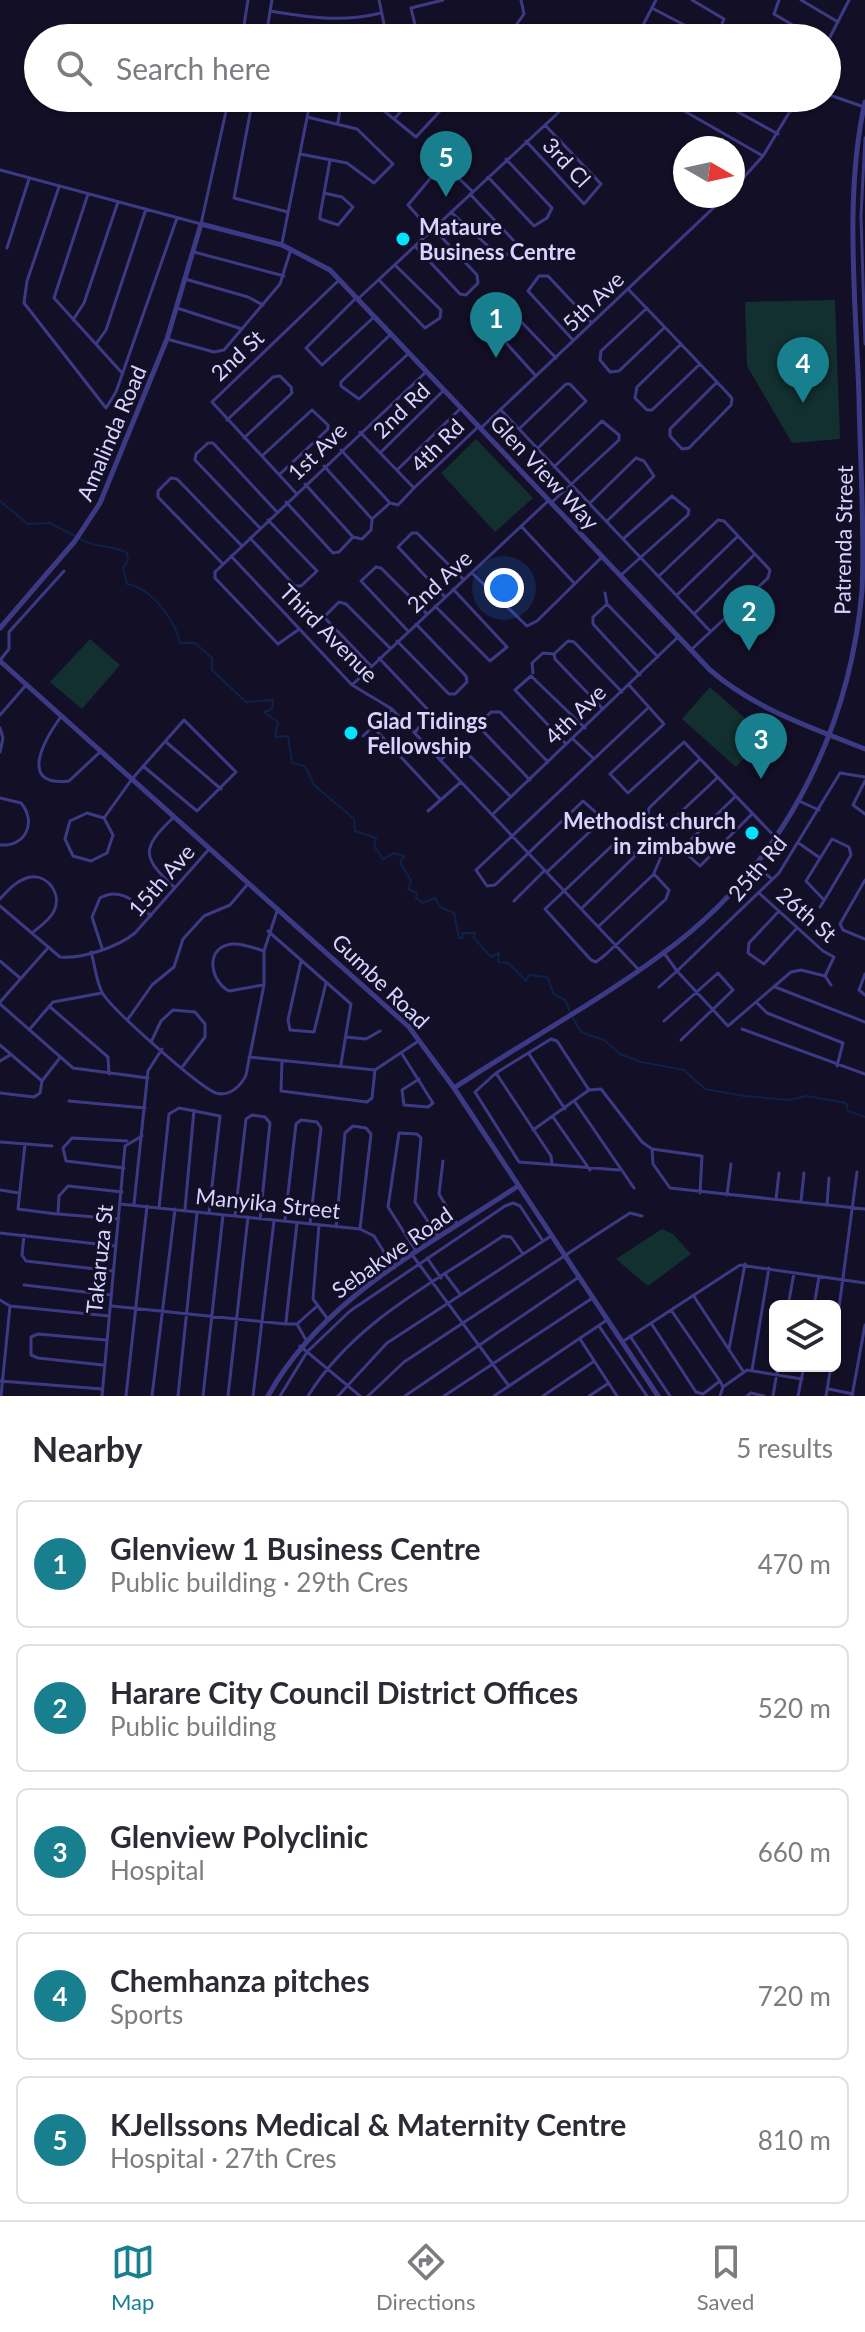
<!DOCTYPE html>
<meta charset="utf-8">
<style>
body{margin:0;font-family:Lato,sans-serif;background:#f7f7f7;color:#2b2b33}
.controls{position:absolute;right:24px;bottom:24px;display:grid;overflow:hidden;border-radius:12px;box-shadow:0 2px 6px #0004}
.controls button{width:72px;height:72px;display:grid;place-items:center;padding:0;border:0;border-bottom:2px solid #e1e1e2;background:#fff;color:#2b2b33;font:40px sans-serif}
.compass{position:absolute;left:673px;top:136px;width:72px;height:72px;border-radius:50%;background:#fff;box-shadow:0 2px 6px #0004;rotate:99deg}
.you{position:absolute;left:504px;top:588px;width:28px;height:28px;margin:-20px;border:6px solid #fff;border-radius:50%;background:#1a73e8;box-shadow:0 0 0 12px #1a73e833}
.badge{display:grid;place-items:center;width:52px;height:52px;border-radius:50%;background:#187f8f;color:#fff;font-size:26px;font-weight:700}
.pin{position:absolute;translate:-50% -66px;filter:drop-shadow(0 2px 4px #0008)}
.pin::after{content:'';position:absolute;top:42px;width:28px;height:24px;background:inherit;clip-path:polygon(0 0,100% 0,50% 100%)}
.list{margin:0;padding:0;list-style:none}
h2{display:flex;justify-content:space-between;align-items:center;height:104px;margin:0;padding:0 32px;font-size:34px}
h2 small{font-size:26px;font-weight:400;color:#7c7c81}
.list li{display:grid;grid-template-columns:52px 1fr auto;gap:24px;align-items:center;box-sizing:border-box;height:128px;margin:0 16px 16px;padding:0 16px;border:2px solid #e1e1e2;border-radius:12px}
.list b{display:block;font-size:30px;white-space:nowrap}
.list p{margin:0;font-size:26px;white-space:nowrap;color:#7c7c81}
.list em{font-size:26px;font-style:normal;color:#7c7c81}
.icon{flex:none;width:44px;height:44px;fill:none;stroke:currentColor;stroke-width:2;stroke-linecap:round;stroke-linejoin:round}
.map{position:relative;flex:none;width:865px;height:1396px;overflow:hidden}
.search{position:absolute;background:#fff;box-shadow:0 2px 6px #0004;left:24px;right:24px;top:24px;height:88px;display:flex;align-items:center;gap:20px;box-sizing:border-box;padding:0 28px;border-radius:44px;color:#7c7c81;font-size:30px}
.sheet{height:824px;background:#fff}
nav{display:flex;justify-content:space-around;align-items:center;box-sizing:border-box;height:112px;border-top:2px solid #e1e1e2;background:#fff;font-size:22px;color:#7c7c81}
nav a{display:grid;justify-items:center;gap:4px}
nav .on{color:#187f8f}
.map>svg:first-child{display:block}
.green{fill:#12302f}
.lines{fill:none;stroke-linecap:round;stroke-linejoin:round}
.stream{stroke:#0c2248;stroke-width:2}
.minor{stroke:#3d3a85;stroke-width:3}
.tertiary{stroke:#3d3a85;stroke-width:5}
.poi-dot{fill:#00e5ff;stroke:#130f26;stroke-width:3}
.labels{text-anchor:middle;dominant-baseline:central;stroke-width:6;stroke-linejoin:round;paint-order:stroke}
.street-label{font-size:22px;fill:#d9d4ff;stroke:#130f26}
.poi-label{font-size:22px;font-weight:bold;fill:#d9d4ff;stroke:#130f26;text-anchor:start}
</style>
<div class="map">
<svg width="865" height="1396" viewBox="0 0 865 1396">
<rect width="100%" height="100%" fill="#130f26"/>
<path class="green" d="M835,300L840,439L792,443L747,366L745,302Z
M476,439L533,498L495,532L441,473Z
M90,639L120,665L82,709L50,682Z
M710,687L765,736L736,767L682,719Z
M662,1229L673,1234L691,1254L648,1286L616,1259Z"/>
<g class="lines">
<path class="stream" d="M0,501L28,524L50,523L75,536
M80,539C96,549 112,544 127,553L128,560L123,568L127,584C153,589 174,619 180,643H195L212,658V670L246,702L273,700L272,709L264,712L278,722L275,737L288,736L292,763L305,766L314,785L354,819L355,831L376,838L374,846L383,859L394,853L404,856L400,862L411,881L408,889L417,893L416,898L423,903L435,898L440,907L454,913L459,938H463L462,933H475L474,938L491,957L499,953L498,962L508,963L526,981L529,975L547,977L554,994L565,1000L570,1012
M573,1018L581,1032L604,1040L620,1054L641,1062L684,1070L705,1089L744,1096L788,1100L807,1096L846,1103L848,1111L865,1117"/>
<path class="minor" d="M272,0L270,11C311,17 340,23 381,13
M379,0L387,38
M692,0L724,19L716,38
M779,0L774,14L815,38
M801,0L838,22
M652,8L709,38
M418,37L411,8L443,0
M242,38L248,0
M266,38L270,11
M414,38L458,30L469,38
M507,38L524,14L521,0
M653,38L641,29L656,0
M759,38H764
M827,43L849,0
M827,94L864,107
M253,98L234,198L288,212
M374,98L378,106L416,137L452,98
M667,98L672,104L763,156
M726,98L727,106L778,134
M767,98L791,111
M394,119L413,98
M338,122L342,98
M865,138L861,216L865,344
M526,141L584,204L601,184L545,125
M300,154L347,163L374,183L393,164L357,129L307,117
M0,170L201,224L229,98
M488,177L534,226L547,218L552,208L506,159
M59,187L27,281L24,303L106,408L116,392L177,218
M733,189L763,156L798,98
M324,193L342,197L353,207L338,225L320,219V216L330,160
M88,194L54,298L123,374
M451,212L502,259L515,247V242L470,194
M431,231L408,205L439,168L446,166L473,192
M282,243L311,98
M416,247L460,294L466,295L478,283L477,275L433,228
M7,248L29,179
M194,252L284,276
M185,279L248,297L263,305
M379,280L425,328L440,318L441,310L395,265
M628,289C657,319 686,349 715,380L717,382L731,397L732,399L731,405L689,448L682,449L670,436V429L717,382
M357,297L306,348L322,365L374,317
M359,298L559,112
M177,308L242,329
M647,308L601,351L600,360L610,372L619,371L664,328
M73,320L84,303L118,202
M391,334L341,382V386L359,399L408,354
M167,339L214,352L224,350L280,284L291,249
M573,340L528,291L539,276H548L592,323
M96,344L106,330L146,209
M681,344L637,387L635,398L647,410H652L700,364
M536,376L491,326L504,309L510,310L556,358
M501,410L710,631
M227,420L273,377L280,376L291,387L292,393L244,438
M481,428L726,196
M519,429L566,384H570L586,401L538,448
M360,432L414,488L479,426
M380,453L443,391
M262,456L312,410L328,425V429L280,474
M324,466L372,519L390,503L341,450
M397,470L460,409
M296,493L212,402L339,280
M286,502L333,553L339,552L353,537L305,484
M390,503L398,505L414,488
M551,503L619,440V435L602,421L554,467
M590,503L636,458L644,461L654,476L608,520
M521,526L575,584
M260,528L195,460L196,454L208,443H213L277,512
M353,537L362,539L371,530L372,520
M250,538L295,586H301L317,571L268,520
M231,556L352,685L392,709L639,970
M222,563L158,497V491L171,478L177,479L241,545
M472,573L527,626L537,621L602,557
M621,575L688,515L689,510L672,496L623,539
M659,576L718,520L724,521L770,570L768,578L692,649
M605,593L607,604
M677,595L737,537
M445,597L398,547L412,533H417L463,579
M607,604L593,617V624L640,675
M607,604L658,657
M435,606L490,661L507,647L453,589
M694,614L754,555
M298,630L278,644L215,578V572L427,371
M408,631L361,581L376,567L381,568L427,614
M397,641L449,694H455L467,682L466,676L416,624
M379,658L431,713L416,731
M1,659L9,649V632L64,571
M371,666L324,617L339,602L346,604L390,648
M533,673L532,663L543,653L554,654
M352,685L548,501
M629,685L664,724L610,774L628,793L684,742L776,838
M602,708L555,659L554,654L568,641L574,642L622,692
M0,715L27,684
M60,718C45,739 17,787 69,781L101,751
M373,727L440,799
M0,728L3,738L0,752
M363,736L392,709
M573,739L592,757
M166,742L221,789
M566,744L515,690L531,676L585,728
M700,759L649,808L648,814L664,828L717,778
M440,760L459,745L511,797
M530,780L482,730V721L491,712H500L548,762
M865,781L853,805L865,814
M736,796L681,849L700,866L752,814
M0,798L21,803C37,822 26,847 0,845
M799,801L819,810
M428,811L461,782
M493,814L678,637
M174,817C141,848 141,857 175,888
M104,818L113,835L107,853L91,861L73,856L65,839L70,821L87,813L104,818L132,779L184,720L236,772L197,811L143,766
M800,844L820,858
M636,855L662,843L675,852L681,849
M756,866L772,879
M548,871L599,823L600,816L583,801L495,885L487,886L476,870L649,707
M654,873L661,857L656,848
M865,880L840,924L843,930L865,939
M760,894L823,951L834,957L825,976
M0,899C8,890 18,879 31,877C49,875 62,895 54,911C50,920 39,927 32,933
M514,901L545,870
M0,906L60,957C82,959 118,947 135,933L210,848
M820,907C831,890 841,872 851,855L849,847L832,839L806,881L824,900
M582,908L636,855L617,841L545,909L591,960L596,962L605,955L666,899L669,890L654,874L599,926
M779,911L749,943L748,953L764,964L797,928
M268,931L351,1004L341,1064
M102,948L92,917L100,898C121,886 136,903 151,916
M91,952C95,964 96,983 103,994C114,1011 199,1087 216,1093C229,1097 241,1086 246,1075L264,985V951L278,908
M664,953L677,971L779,873L840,773L865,777
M0,961L20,978
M301,961L288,1020L290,1030L314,1032L326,983
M865,974L859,990L865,995
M825,976L831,985
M263,985L229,991C210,981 204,947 232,944C242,943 254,948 264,951
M659,987L677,971L728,1026L791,972L801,970L825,976
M775,987L865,1022
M0,1002L47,949
M757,1003L767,1013L843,1043L837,1066
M0,1004L73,1068L148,1078
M49,1006L108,1057L109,1074
M128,1019L152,985L174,967L183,939L204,916L230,905L247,885
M664,1021L718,973L733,990L681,1040
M742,1029L865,1074
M29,1030L53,1002L102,993
M346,1037L366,1039L380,1031
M152,1040L161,1021L173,1010L195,1012L205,1024V1037L183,1066
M0,1045L42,1081L40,1093L34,1097L0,1093
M402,1054L433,1103L428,1107L404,1105L402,1090L419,1079
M529,1054L565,1109
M249,1057L375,1070L420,1040
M0,1061L10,1055
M282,1061L281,1091L367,1102L372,1098L375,1070
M496,1073L551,1156L552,1164
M42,1081L59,1059
M589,1090L557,1041L551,1039L496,1073L475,1092L519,1162L619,1170
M69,1101L145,1108
M575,1102L634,1188
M553,1117L590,1170
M533,1130L589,1090L601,1089L642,1142L652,1149L702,1156L700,1193
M0,1142L52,1146
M25,1144L18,1209L56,1214
M652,1149L653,1164L670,1188L865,1209
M443,1161L439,1194L457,1224
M124,1168L66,1161L63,1148L72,1138L127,1141
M0,1190L19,1193
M727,1195L731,1164
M776,1199L779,1173
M801,1201L804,1173
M120,1204L360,1229L374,1236L394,1268
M134,1204L148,1071L162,1049
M827,1205L829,1178
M159,1208L169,1114L179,1108L220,1116L209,1213
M185,1209L194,1110
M235,1215L246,1119L252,1115L265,1117L270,1123L260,1219
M119,1219L58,1214L59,1196L68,1186L122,1192
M285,1220L296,1124L301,1120L317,1122L321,1128L310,1224
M319,1225L313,1299L327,1318
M336,1227L345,1133L353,1126L366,1128L371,1134L360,1229
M0,1233L115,1246
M24,1235L22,1255L26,1261L113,1271
M416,1251L388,1207L399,1133L417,1134L421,1138L415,1202L437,1235
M413,1256L509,1386
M427,1258L441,1278
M445,1274L460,1294
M24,1285L111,1295
M693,1295L743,1371
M0,1300L10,1306L1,1396
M10,1306L109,1316
M112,1306L286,1324H297L316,1307
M788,1306L794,1273
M814,1306L819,1277
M671,1310L720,1381L723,1387L720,1396
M286,1322L297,1223
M651,1323L696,1392L703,1394L720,1381
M297,1324L306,1340
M599,1326L647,1396
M630,1336L670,1396
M835,1338L857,1172
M580,1339L617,1396
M622,1342L740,1265L865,1283
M300,1346L360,1396
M729,1349L745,1264
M103,1365L38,1358L31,1355V1337L38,1334L106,1340
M752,1370L769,1268
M0,1381L102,1389
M723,1387L747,1370L802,1379
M829,1389L853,1394
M102,1396L125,1146L142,1136
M126,1396L147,1206
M152,1396L175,1209
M178,1396L197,1213
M203,1396L223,1215
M228,1396L248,1217
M253,1396L274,1221
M280,1396L307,1352L350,1311L505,1206L513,1203L520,1206L543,1241
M308,1396C354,1322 433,1283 503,1236L511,1237L523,1254
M338,1396L387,1343L551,1236
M368,1396L404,1362L602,1231L630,1213L642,1216
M405,1396L579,1277
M444,1396L591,1299
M494,1396L607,1320
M543,1396L593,1362
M589,1396L609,1383
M747,1396L751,1393L764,1396
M773,1396L778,1366
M798,1396L804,1366
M826,1396L831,1366
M852,1396L865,1325"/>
<path class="tertiary" d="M0,628L75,541L100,503L167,339L201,224L282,245L330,270L710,670C755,709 810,727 865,749
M0,661L409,1027L454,1088L658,1396
M454,1088C522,1043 596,1003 662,954C781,868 849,735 862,591C865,528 860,461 859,398C856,304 844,194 865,102
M268,1396C323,1297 427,1247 518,1186"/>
</g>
<g class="poi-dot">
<circle cx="403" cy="239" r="8"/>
<circle cx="351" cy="733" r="8"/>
<circle cx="752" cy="833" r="8"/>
</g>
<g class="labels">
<g class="street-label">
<text transform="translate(567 162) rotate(47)">3rd Cl</text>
<text transform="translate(593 301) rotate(-44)">5th Ave</text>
<text transform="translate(237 355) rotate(-43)">2nd St</text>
<text transform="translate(401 410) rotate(-44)">2nd Rd</text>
<text transform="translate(111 433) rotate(-67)">Amalinda Road</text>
<text transform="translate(437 445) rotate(-45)">4th Rd</text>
<text transform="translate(317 451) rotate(-44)">1st Ave</text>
<text transform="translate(545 472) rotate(47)">Glen View Way</text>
<text transform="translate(843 540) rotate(-89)">Patrenda Street</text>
<text transform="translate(439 581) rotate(-43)">2nd Ave</text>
<text transform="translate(329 633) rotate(45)">Third Avenue</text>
<text transform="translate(575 714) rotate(-44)">4th Ave</text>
<text transform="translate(757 868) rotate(-50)">25th Rd</text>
<text transform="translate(161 880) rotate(-49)">15th Ave</text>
<text transform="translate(807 914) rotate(41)">26th St</text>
<text transform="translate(381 981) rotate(44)">Gumbe Road</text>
<text transform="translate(268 1203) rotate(6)">Manyika Street</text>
<text transform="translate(392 1252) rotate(-35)">Sebakwe Road</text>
<text transform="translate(99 1259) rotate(-84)">Takaruza St</text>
</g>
<g class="poi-label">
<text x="419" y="226">Mataure<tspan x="419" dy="25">Business Centre</tspan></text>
<text x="367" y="720">Glad Tidings<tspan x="367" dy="25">Fellowship</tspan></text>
<text x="736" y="820" text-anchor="end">Methodist church<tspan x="736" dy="25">in zimbabwe</tspan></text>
</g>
</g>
</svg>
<div class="controls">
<button><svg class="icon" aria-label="layers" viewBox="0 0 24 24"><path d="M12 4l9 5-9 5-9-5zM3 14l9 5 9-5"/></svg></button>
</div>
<svg class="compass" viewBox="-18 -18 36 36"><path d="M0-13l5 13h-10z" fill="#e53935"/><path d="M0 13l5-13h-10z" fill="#7c7c81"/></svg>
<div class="you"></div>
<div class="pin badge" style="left:496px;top:358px">1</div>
<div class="pin badge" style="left:749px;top:651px">2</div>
<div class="pin badge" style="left:761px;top:779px">3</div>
<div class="pin badge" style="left:803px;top:403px">4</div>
<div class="pin badge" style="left:446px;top:197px">5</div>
<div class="search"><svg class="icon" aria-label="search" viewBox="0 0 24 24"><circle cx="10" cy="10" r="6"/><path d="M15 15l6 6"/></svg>Search here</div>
</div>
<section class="sheet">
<h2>Nearby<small>5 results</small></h2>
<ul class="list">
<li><span class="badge">1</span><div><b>Glenview 1 Business Centre</b><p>Public building · 29th Cres</p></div><em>470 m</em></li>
<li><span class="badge">2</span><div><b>Harare City Council District Offices</b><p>Public building</p></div><em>520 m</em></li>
<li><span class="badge">3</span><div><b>Glenview Polyclinic</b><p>Hospital</p></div><em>660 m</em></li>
<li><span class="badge">4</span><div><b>Chemhanza pitches</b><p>Sports</p></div><em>720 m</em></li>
<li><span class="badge">5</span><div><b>KJellssons Medical &amp; Maternity Centre</b><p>Hospital · 27th Cres</p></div><em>810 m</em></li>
</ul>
</section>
<nav>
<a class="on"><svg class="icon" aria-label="map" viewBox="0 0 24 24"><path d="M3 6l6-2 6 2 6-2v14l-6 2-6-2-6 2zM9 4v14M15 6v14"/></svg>Map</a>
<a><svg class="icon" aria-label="directions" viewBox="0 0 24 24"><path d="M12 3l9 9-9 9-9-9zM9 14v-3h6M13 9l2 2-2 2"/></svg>Directions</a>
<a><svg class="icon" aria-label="saved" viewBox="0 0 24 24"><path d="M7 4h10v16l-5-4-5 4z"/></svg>Saved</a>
</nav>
